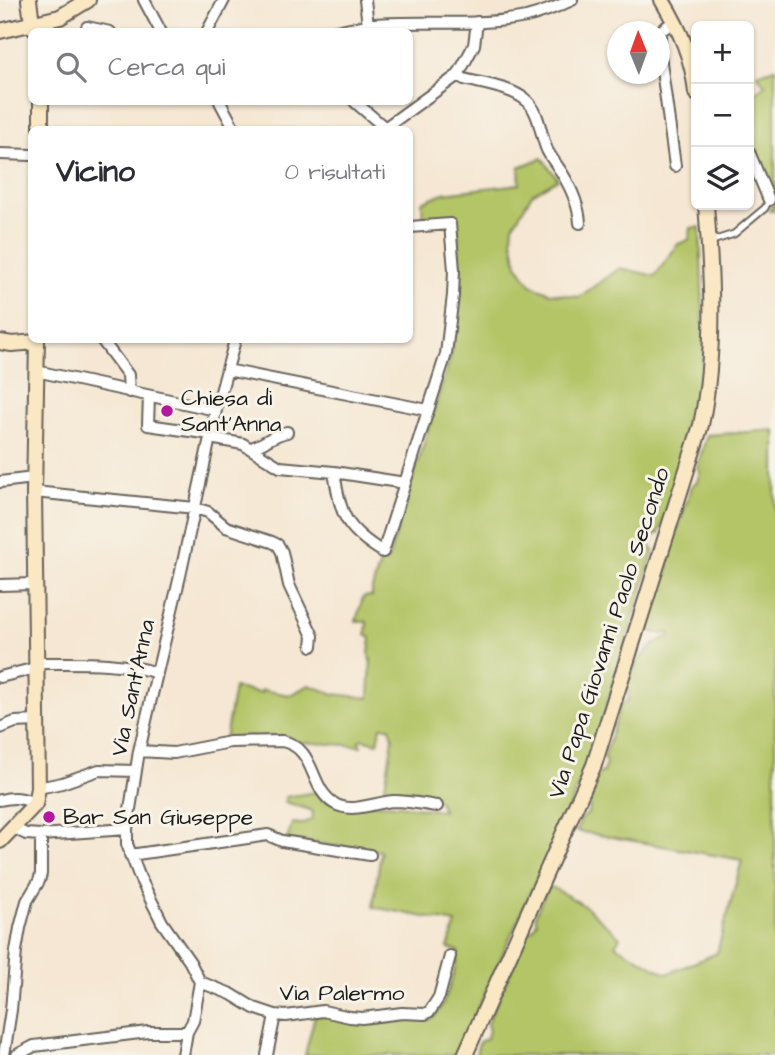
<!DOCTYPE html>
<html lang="it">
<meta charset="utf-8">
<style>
body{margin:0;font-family:"Architects Daughter",sans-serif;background:#f2f2f3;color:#2b2b33}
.controls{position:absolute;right:21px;top:21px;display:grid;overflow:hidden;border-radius:10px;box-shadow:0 2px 5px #0004}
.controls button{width:63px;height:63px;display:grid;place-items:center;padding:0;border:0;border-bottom:2px solid #e1e1e2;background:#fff;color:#2b2b33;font:35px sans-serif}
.compass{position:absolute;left:607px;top:21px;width:63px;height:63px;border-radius:50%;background:#fff;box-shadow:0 2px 5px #0004;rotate:359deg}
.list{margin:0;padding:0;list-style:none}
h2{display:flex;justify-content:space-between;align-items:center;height:91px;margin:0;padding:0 28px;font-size:30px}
h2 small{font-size:23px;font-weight:400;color:#7c7c81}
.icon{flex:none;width:38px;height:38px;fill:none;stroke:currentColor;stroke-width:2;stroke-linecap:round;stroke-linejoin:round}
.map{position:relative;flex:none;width:775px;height:1055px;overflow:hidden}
.search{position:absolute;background:#fff;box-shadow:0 2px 5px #0004;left:28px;top:28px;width:385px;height:77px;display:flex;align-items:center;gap:18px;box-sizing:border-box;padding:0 24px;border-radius:10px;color:#7c7c81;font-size:26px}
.panel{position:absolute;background:#fff;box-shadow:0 2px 5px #0004;left:28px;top:126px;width:385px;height:217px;border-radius:10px}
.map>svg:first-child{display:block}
.green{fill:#b4c568;stroke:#687042;stroke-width:2}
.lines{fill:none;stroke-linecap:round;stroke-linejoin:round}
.lane-casing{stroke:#68635c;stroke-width:9}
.street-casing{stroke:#68635c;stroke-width:14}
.secondary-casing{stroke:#68635c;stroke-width:18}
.lane{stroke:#fff;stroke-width:5}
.street{stroke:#fff;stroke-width:10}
.secondary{stroke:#fae7c3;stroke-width:14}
.poi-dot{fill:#b5179e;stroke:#f7f3e8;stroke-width:2.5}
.labels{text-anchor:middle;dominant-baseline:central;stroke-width:6;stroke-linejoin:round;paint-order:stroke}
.poi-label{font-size:23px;fill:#1c1c1c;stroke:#f7f3e8;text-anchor:start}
.street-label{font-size:23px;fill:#1c1c1c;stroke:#f7f3e8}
</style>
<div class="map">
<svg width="775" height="1055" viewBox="0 0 775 1055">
<rect width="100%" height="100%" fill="#f7f3e8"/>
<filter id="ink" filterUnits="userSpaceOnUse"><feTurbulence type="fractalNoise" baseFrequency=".0143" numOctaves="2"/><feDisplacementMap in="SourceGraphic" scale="14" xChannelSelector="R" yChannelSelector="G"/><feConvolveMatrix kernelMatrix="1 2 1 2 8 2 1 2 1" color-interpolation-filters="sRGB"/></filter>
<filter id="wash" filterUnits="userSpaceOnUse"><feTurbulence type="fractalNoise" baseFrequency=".00686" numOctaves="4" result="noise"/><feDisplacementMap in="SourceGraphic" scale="28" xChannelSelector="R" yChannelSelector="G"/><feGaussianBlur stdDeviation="1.57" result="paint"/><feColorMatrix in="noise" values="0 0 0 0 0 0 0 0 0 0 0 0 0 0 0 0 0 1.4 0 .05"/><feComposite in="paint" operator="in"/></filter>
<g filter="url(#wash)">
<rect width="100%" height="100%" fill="#f5e7d3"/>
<path class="green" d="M775,68V211H769L774,200L749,141V104L754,101L751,96L765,85L757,74Z
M542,158L558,179L532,194L513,226L512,238L517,264L531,285L551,293L579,297L620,268L655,276L678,244L689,240L691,228L700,227L704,346C700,411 678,472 659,534L655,533L650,548L654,550L592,753L575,794L457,1055H305L315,1015C346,1016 377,1014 408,1017C417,1018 426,1023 434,1017C446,1008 456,965 458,951L448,948L456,923L373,907L381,851L287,840L292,823L302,824L312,819L313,811L285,802V797L316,792L324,801L400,805L443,811L439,801L421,799L419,791L393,789L383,798L393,738L390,727H381L378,743L362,739L359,741L361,746L298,742L285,736H257L225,739L234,688L261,693L262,690L290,695L309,685L334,694L369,698L371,660L369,653L371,638L366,634L367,622L356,621L363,597L372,596V589L381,560H388L451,355L461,295L457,216L423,219L422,202L443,193L520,184L519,167Z
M775,430V1055H476L479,1042L486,1039L489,1031L487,1024L528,932L533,929L537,921L535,916L547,889L552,887L585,906L620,937L615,945L667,974L717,953L742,860L576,831L582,818L587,815L590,808V801L597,775L603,772L606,763L604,757L621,704L628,701L629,692L626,688C634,663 646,645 671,636L670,633C660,634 649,636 647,622L661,581C668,576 670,571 667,563L692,485L697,482L700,472L697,467L707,435Z"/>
</g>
<g filter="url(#ink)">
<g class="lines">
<g class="lane-casing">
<path id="lane" d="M709,242L734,234L765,208L769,200"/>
</g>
<g class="street-casing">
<path id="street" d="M144,0L161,32
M365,0L368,25
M674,22L660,31V55L675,166
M87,27L110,32
M207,32L224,0
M331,32C346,29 360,26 374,24C424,20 476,27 526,17C542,13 557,7 572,0
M458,75L464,79C483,84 510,87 526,100C540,112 540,134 547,150C551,158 557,165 562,173C571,188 579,205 580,223
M220,102L235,130
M355,102L384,127
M382,130L458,75L474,45L477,22
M749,152L769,200
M0,154L32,155
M102,340L128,375L129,392
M227,370L428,410
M36,371L216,410
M149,396L148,425L211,434
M210,438L243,444L280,467L334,472L405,483
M251,449C256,445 261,445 266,441C273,437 278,434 287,432
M334,472C341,515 344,528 383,552L446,354L453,295L454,270L450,224L410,227
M0,482L34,478
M34,492L195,508L208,512L226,527L272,542L278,545L282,552L289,585L313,636L312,646
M0,585L35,584
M0,677L36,668L42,663C78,663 122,661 157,673
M0,728L15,722L37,721
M139,751L174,753L230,742L282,741C317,748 308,788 335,804C353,814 375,802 394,801C408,801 423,804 437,806
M38,788L62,783L99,770L136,771
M0,800C13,797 23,797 35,804
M13,828L26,834L41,835L127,829
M130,855L268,835L282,841L370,855
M200,982L231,994L254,1008L275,1015L286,1016L323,1011L350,1017L362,1018L402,1013L425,1014L430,1011L439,997L450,956
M4,1055L11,1010L16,951L20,928L27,901L39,881L41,874V835
M17,1055L34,1046L148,1032H187
M183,1055L187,1032L193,1021L200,982L190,962L162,922L140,878L127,844V829L139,751L157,673L180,576L216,410L235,340
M267,1055L275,1015"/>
</g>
<g class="secondary-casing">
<path id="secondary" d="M29,0L32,23L35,29
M662,0C680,30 693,59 696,93
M0,31L60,17L88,0
M41,130V102
M0,342L12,344L37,342
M0,841L35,804L38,788L34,492L37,340
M465,1055L594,765L701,425C716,353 712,278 706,205"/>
</g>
<use href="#lane" class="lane"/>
<use href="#street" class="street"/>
<use href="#secondary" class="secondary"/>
</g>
</g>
<g class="poi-dot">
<circle cx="167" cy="411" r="7"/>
<circle cx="49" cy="817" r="7"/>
</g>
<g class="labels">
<g class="poi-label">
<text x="181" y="398">Chiesa di<tspan x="181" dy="26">Sant'Anna</tspan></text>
<text x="63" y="817">Bar San Giuseppe</text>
</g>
<g class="street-label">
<text transform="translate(609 633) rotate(-72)">Via Papa Giovanni Paolo Secondo</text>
<text transform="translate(133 688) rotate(-78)">Via Sant'Anna</text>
<text x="342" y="993">Via Palermo</text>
</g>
</g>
</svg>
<div class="controls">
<button>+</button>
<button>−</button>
<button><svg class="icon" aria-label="layers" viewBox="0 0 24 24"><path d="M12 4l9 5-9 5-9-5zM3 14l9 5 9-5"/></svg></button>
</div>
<svg class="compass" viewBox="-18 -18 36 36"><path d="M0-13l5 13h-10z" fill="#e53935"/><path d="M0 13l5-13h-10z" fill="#7c7c81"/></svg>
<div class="search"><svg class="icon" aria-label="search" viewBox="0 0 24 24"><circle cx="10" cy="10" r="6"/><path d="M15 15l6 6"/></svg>Cerca qui</div>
<section class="panel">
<h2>Vicino<small>0 risultati</small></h2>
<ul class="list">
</ul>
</section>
</div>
